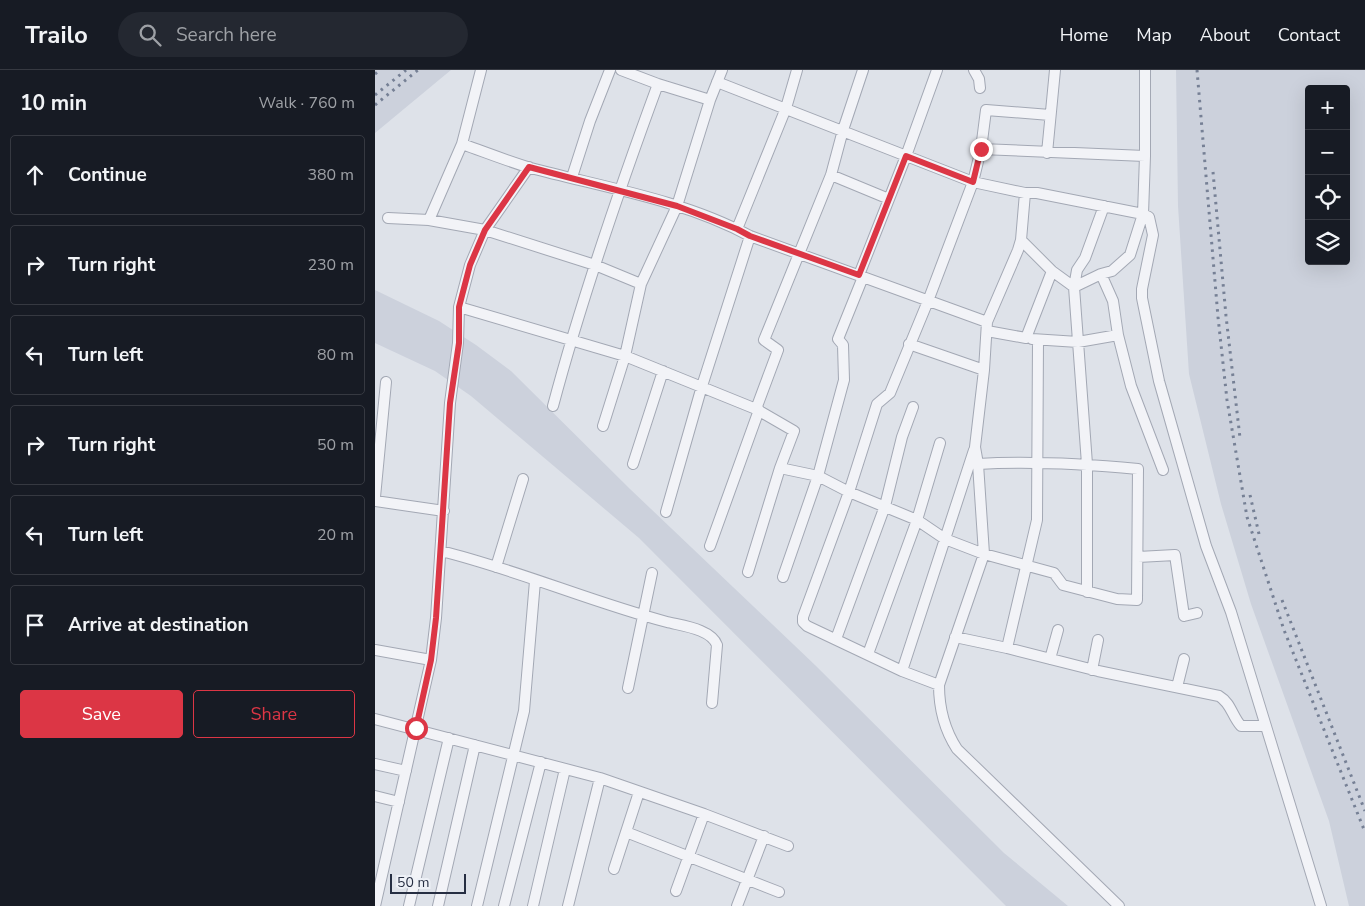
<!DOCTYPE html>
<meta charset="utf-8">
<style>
body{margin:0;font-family:"Nunito Sans",sans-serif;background:#242831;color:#f1f3f6}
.controls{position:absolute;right:15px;top:15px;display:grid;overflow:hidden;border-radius:5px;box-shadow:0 5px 20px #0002}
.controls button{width:45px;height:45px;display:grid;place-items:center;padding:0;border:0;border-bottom:1px solid #363941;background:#171b24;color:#f1f3f6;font:25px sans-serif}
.scale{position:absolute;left:15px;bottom:12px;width:76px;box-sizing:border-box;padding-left:5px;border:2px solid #262e42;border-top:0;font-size:14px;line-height:18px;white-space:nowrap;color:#262e42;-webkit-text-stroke:4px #eef1f7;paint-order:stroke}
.stop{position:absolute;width:15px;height:15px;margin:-11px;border:4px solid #dc3645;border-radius:50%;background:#fff}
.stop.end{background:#dc3645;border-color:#fff;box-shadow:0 1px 5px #0008}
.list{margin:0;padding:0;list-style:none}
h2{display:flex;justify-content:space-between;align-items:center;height:65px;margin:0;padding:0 20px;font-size:21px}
h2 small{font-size:16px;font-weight:400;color:#9ea1a6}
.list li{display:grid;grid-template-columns:32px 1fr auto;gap:15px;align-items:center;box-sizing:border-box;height:80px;margin:0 10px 10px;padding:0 10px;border:1px solid #363941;border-radius:5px}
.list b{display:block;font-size:19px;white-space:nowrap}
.list em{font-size:16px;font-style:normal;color:#9ea1a6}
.actions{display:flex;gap:10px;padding:15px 20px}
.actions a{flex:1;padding:11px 0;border:1px solid #dc3645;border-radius:5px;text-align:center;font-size:18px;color:#dc3645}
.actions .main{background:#dc3645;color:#fff}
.icon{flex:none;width:28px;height:28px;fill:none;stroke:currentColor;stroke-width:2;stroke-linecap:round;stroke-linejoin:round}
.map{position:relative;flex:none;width:990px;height:836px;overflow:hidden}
header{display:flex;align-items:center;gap:30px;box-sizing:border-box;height:70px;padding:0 25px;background:#171b24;border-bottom:1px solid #363941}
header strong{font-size:24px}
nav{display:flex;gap:28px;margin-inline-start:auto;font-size:18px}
.search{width:350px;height:45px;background:#242831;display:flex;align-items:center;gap:12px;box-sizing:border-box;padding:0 18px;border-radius:28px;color:#9ea1a6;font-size:19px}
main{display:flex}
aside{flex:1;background:#171b24}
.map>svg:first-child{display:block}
.built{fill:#ccd1dc;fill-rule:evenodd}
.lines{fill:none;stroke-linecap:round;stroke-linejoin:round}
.minor-casing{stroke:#a3a8b4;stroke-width:12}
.minor{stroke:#f2f3f7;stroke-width:10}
.rail{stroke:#768095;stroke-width:3;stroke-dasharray:2.5 5;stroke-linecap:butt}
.route{stroke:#dc3645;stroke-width:6}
</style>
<header>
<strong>Trailo</strong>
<div class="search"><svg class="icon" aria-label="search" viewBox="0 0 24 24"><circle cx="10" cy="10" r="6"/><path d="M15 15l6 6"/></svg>Search here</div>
<nav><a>Home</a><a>Map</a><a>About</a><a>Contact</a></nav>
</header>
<main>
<aside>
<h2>10 min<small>Walk · 760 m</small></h2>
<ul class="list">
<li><svg class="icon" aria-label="ahead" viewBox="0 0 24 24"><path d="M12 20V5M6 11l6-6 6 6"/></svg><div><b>Continue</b></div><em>380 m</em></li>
<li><svg class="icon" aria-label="right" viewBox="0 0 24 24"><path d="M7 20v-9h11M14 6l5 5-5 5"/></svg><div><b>Turn right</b></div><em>230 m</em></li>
<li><svg class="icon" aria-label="left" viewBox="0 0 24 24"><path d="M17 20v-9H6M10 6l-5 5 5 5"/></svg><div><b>Turn left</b></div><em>80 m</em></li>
<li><svg class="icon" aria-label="right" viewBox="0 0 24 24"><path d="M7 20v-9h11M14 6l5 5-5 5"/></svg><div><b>Turn right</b></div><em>50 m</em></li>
<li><svg class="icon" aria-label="left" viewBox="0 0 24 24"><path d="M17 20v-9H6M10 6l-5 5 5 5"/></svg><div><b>Turn left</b></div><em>20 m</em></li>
<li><svg class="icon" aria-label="arrive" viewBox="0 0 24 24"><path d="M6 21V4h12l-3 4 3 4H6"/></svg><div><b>Arrive at destination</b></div></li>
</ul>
<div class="actions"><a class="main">Save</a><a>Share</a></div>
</aside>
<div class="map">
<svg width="990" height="836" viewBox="0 0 990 836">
<rect width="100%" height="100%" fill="#dee2e9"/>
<path class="built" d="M0,0H76L0,63Z
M801,0H990V836H974L954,751L876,534L846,434L814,304L803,136ZM934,19H971V191H934Z
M0,220L64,251L101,275L136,301L255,419L440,595L629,783L693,836H631L264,468L96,326L60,301L0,273Z"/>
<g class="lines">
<g class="minor-casing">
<path id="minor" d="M246,0L283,14L335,30
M599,0L604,9L605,18
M342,12L598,112L650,123H662L768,144L774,147L778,165L767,219V228L784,311L831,476L856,542L946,836
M87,74C110,82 132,91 156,98C227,117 309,130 375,166L612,252
M606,79L770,86
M672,83L680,0
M456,105L514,129
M197,107L215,51L235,0
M650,123L646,170L677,201L699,217
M13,148L54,150L87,74L106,0
M54,150L110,160L220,195L266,214
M362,159L411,38L422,0
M646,170L643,180L612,252L609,300L600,377L603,394L609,484L564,615C564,639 569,659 582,679L744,836
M726,204L738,231L743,265L756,316L788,400
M484,205L531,86L562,0
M699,217L726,204L737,201L755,185L768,144L770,86V0
M84,237L250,286L381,339L419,361L405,398L443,406L474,422L542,450L570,469L609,484L679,503L688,515L742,529L762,530L763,399C710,394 656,391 603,394
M612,261L651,268L677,201
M657,269L703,272L743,265
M534,274L609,300
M178,336C207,227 244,120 283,14
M381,339L403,280L389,270L456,105L468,60L488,0
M228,356L250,286L266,214L302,136L335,30L347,0
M258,394L288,301
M0,427L11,312
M0,431L69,441
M291,442L327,316L375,166
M335,476L384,340
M66,481C143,500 216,532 292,552C308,556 336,559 342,575L337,633
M763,487L800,485L809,546L822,543
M121,497L148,409
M373,502L405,398
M408,507L443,406L469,310L468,275L463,269L488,207
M712,522V394L699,217L702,200L710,188L729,136
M580,567L632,578L723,601L844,626C856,633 857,646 866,656H891
M461,569L510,436L527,367L538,337
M632,578L662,450L663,271
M0,580L56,590
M493,584L542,450L565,373
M675,589L683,560
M717,600L723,570
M527,601L599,380
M564,615L527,601L432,556L428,552V547L474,422L502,334L515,323L553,231L598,112L606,79L611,40L675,45
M802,617L809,589
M253,618L277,503
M0,649L225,708L329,744L413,776
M0,694L31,701
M0,726L24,732
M251,762L404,822
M239,799L264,722
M301,821L329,744
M0,836L56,590L61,548L75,333L83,273L84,237L95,195L110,160L154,97
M34,836L74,668
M63,836L100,675
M102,836L149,641L160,511
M129,836L166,692
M158,836L190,699
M193,836L225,708
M362,836L389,766"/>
</g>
<use href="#minor" class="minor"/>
<path class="rail" d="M822,0L843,247L852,330L872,447L909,560L990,762
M0,4L5,0
M0,25L31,0
M0,35L43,0
M838,102L851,246L865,368
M875,425L884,464
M907,530L990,741"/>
</g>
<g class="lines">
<path class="route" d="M41,658L56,590L61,548L75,333L84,273V237L95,195L110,160L154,97L302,136L362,159L375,166L484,205L531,86L598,112L606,79"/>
</g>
</svg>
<div class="controls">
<button>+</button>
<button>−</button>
<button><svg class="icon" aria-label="locate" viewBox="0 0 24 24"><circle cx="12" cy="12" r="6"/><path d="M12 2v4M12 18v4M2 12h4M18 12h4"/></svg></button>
<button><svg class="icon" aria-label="layers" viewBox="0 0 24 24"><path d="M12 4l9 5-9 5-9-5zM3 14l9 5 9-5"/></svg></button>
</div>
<div class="scale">50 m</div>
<div class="stop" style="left:41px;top:658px"></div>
<div class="stop end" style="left:606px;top:79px"></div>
</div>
</main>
